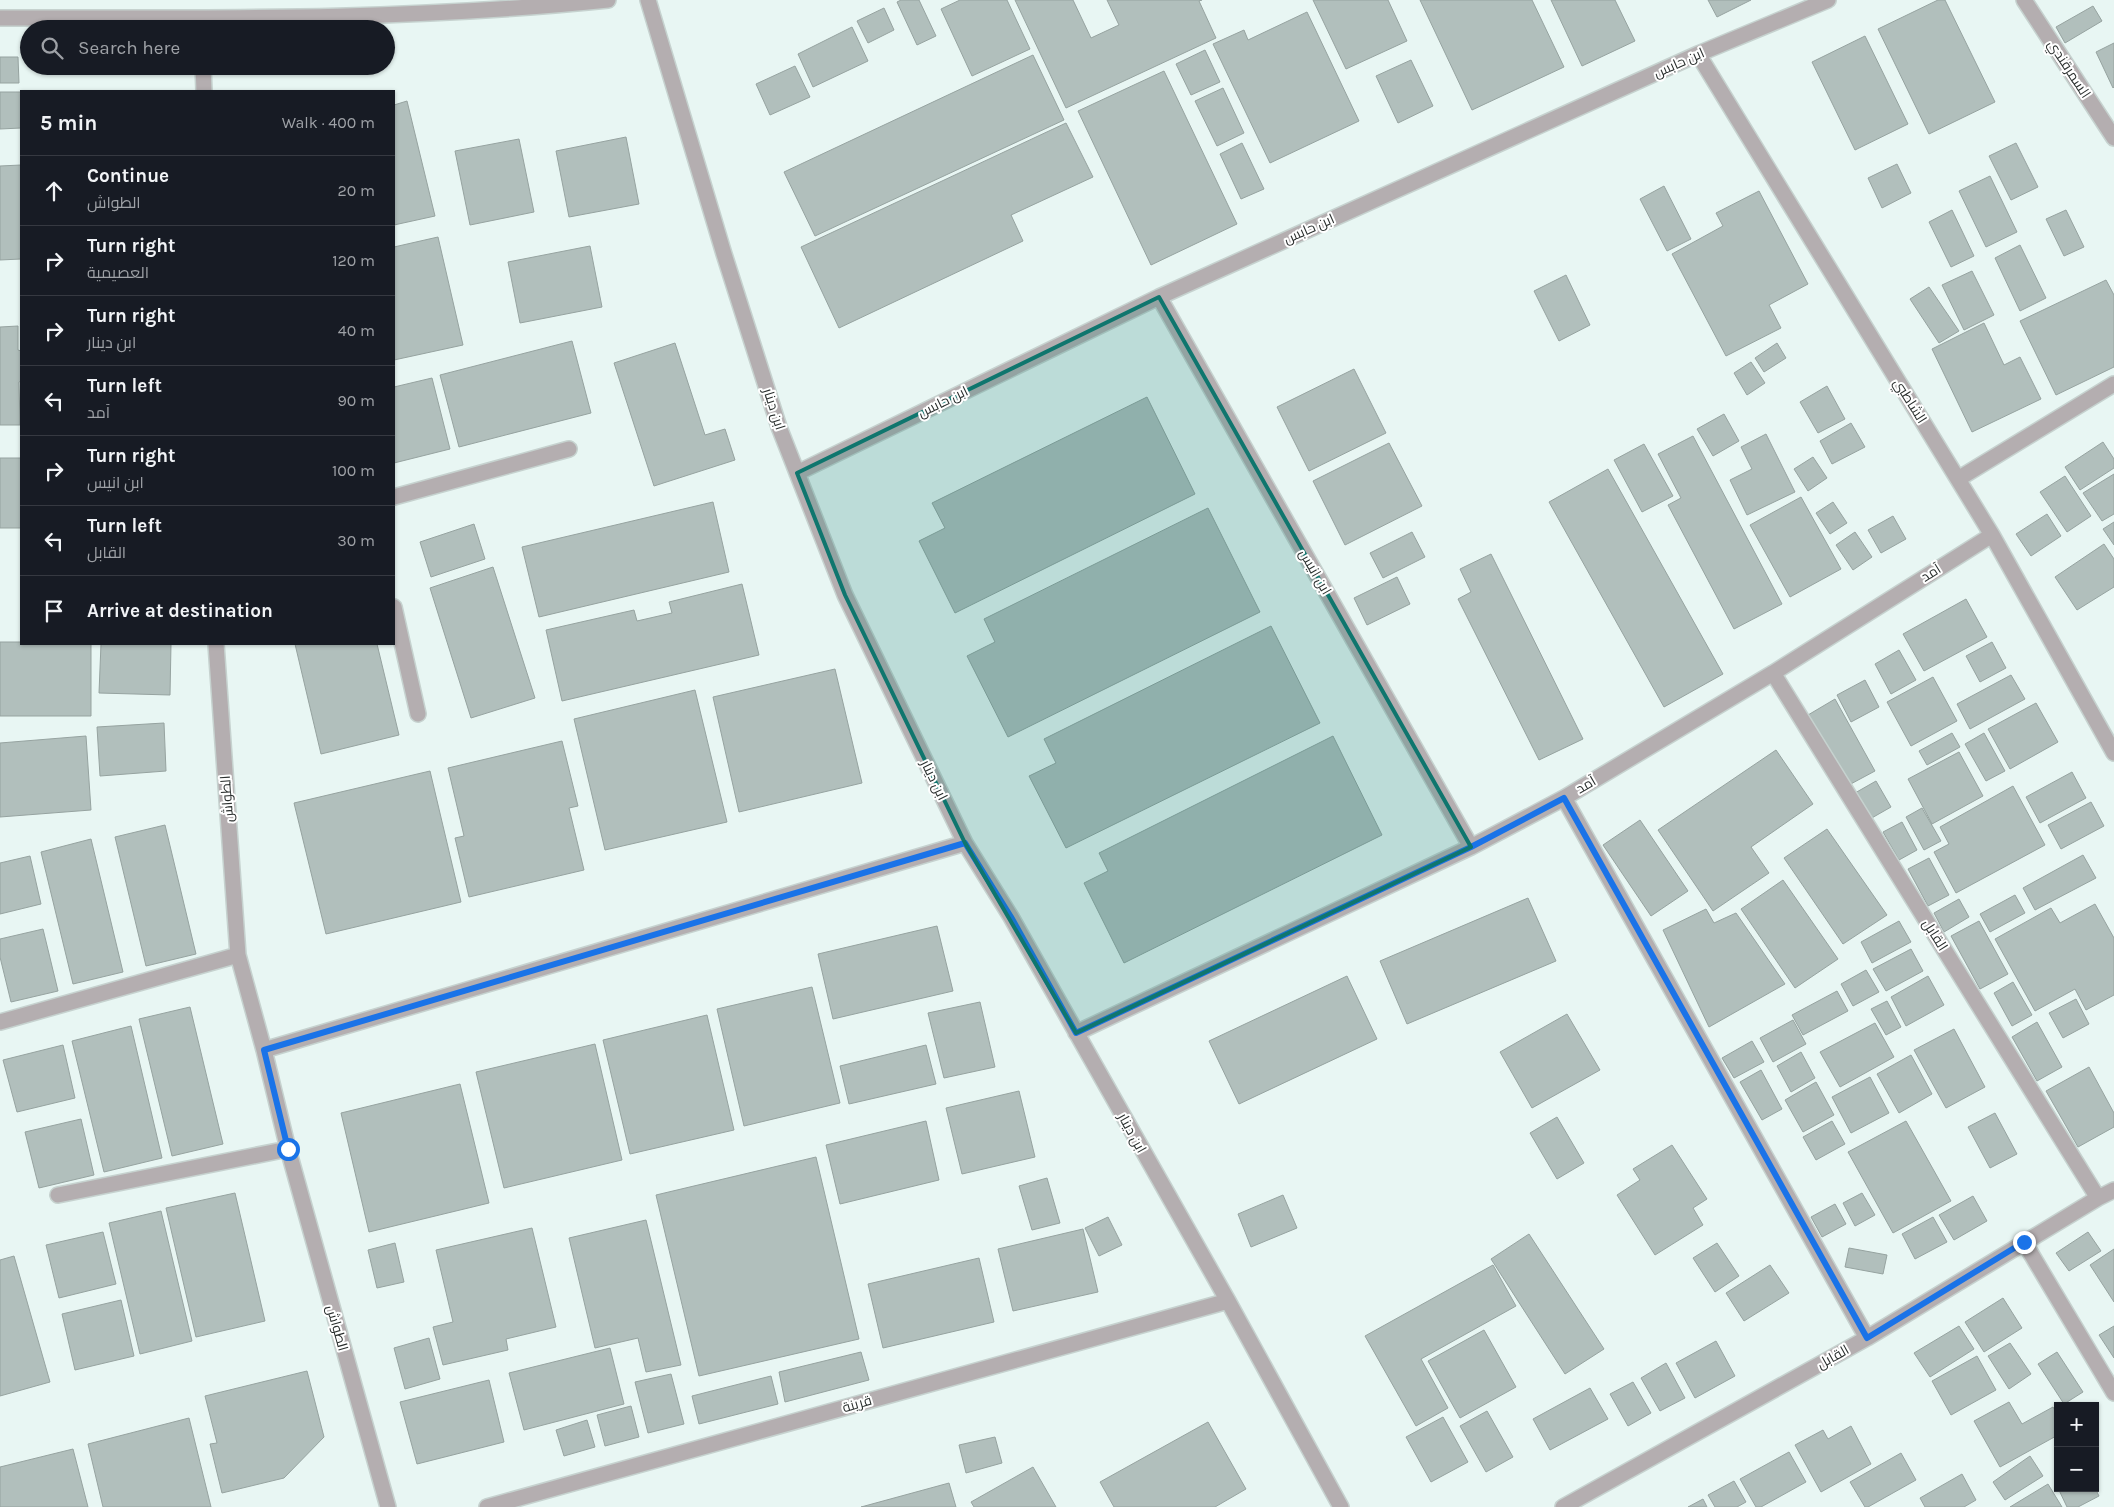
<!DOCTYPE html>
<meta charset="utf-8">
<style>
body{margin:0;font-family:Karla,Cairo,sans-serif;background:#20242c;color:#f1f3f6}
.controls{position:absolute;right:15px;bottom:15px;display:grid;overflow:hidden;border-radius:0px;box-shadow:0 1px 4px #0004}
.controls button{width:45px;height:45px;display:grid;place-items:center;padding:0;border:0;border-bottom:1px solid #363941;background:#171b24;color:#f1f3f6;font:25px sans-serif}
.stop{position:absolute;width:15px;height:15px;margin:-11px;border:4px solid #1a73e8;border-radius:50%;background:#fff}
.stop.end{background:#1a73e8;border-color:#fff;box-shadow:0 1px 5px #0008}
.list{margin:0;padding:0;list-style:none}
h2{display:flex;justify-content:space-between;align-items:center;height:65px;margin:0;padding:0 20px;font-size:21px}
h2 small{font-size:16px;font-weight:400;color:#9ea1a6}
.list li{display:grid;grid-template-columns:32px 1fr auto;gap:15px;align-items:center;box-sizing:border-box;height:70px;padding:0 20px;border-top:1px solid #363941}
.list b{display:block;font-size:19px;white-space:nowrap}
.list p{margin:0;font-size:16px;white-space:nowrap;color:#9ea1a6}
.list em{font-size:16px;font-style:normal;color:#9ea1a6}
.icon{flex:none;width:28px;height:28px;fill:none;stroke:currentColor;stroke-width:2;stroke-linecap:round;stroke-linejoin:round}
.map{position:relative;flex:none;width:2114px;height:1507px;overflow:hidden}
.search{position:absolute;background:#171b24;box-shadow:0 1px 4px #0004;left:20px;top:20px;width:375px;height:55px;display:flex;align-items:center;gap:12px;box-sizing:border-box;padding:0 18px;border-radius:28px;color:#9ea1a6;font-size:19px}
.panel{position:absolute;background:#171b24;box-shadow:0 1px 4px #0004;left:20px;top:90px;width:375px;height:555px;border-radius:0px}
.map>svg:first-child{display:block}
.building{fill:#b1bfbc;stroke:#96a3a0}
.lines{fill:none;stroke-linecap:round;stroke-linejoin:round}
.street-casing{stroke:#c6d2cf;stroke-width:18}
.street{stroke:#b4aeb0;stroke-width:15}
.route{stroke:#1a73e8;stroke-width:6}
.marked{fill:#0f766e;fill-opacity:0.2;stroke:#0f766e;stroke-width:4;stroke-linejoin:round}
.labels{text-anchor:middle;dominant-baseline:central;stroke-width:4;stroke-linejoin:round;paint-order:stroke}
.street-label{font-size:14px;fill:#292e2d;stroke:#fff}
</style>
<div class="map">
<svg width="2114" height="1507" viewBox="0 0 2114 1507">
<rect width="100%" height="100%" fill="#e8f6f3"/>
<path class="building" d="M901,0H919L936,36L917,45L897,2Z
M960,0H1007L1030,49L972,76L941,9Z
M1015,0H1073L1091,38L1119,25L1107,0H1202L1199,1L1216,38L1066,108Z
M1313,0H1388L1407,41L1346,69Z
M1420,0H1532L1564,67L1472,110Z
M1551,0H1615L1635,41L1582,66Z
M1708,0H1751L1717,17Z
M1938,0H1945L1995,102L1929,134L1878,29Z
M2093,6L2102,21L2065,43L2056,27Z
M884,8L894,30L868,43L857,21Z
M1307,12L1359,121L1270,163L1213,44L1244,30L1248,40Z
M852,27L868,61L813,87L798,54Z
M1865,36L1908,124L1855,150L1812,62Z
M2114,43V87L2113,88L2096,52Z
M1205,50L1220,82L1191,95L1176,64Z
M1033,55L1064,120L815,236L784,172Z
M0,57H18L19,83H0Z
M1411,60L1433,106L1398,123L1376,76Z
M795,66L810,97L770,115L756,84Z
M1164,71L1237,224L1151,265L1078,111Z
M1223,88L1244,133L1217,146L1195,101Z
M0,92H21V128L0,129Z
M407,101L435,216L394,225V105Z
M1066,123L1093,177L1011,215L1023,241L839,328L801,247Z
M626,137L639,204L569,217L556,151Z
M519,139L534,212L470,225L455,151Z
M1242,143L1264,189L1241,199L1220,154Z
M2016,143L2038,187L2011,200L1989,156Z
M1897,164L1911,193L1882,208L1868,178Z
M21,165V259L0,260V166Z
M1990,176L2017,232L1986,247L1959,191Z
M1664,186L1691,239L1667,251L1640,199Z
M1759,191L1808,284L1769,305L1781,328L1726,356L1672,254L1723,226L1716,213Z
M1952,210L1974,256L1951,267L1929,222Z
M2066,210L2084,247L2064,256L2046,219Z
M438,237L463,345L394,360V247Z
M2020,245L2046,298L2020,311L1995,258Z
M590,246L602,307L520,323L508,262Z
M1972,271L1994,315L1964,330L1942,285Z
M1566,275L1590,325L1559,341L1534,291Z
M2106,280L2114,295V367L2056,395L2020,321Z
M1929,287L1959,331L1939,343L1910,299Z
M1984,323L2004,365L2020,357L2041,399L1972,432L1932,349Z
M18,326V350L21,351V381L19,382L20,425H0V327Z
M572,341L591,413L459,447L440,375Z
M675,343L705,435L725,429L735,460L654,486L614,363Z
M1777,343L1786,358L1764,372L1755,358Z
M1751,362L1765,383L1747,395L1734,373Z
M1354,369L1386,433L1309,471L1277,407Z
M432,378L450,449L394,463V387Z
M1827,386L1845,419L1818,433L1800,402Z
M1147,397L1195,494L955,613L919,541L945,528L932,503Z
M1724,414L1739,441L1713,456L1697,429Z
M1851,423L1865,447L1832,464L1820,441Z
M1766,434L1795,492L1747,515L1730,480L1752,469L1741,447Z
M1693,436L1782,604L1734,629L1668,505L1681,498L1658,454Z
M2103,442L2114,459V468L2080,490L2065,467Z
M1389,443L1422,506L1345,545L1313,481Z
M1644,444L1673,496L1642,512L1614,460Z
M1813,457L1827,478L1808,491L1794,469Z
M0,458H21V528H0Z
M1608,469L1723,674L1664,707L1549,502Z
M2114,474V514L2102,521L2083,493Z
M2065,476L2091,516L2067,532L2040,492Z
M1801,497L1841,569L1790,597L1750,525Z
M713,502L729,572L539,617L522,547Z
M1833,502L1847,523L1830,534L1816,513Z
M1208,508L1260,612L1008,737L967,656L995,642L984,619Z
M2047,514L2061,536L2031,556L2016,534Z
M1893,516L1906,539L1881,553L1868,530Z
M2114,522V545L2103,529Z
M474,524L485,559L431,577L420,542Z
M1412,532L1425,557L1383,578L1370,553Z
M1855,532L1872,557L1853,570L1836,545Z
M2104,544L2114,559V587L2077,610L2055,577Z
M1491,554L1583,739L1539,760L1458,599L1471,592L1460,569Z
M493,567L535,698L471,718L430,588Z
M1397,577L1410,604L1367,625L1354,598Z
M742,584L759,655L562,701L546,630L634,610L637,621L672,613L669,602Z
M1966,599L1987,637L1924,671L1903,634Z
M1271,626L1320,723L1066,848L1029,776L1056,763L1044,739Z
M0,642H21V644H91V716H0Z
M1992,642L2006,668L1980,682L1966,656Z
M101,644H171L170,695L99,693Z
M295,644H377L399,735L321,754Z
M1899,650L1916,680L1891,694L1875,664Z
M835,669L862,783L739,812L713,697Z
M2011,675L2025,699L1970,729L1957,704Z
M1933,677L1957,721L1911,746L1887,702Z
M1865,680L1879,707L1851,722L1837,695Z
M695,690L727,822L605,850L574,719Z
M1835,699L1875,771L1847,786L1808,715Z
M2036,703L2058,742L2010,769L1988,729Z
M164,723L166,771L100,776L97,727Z
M1952,733L1960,747L1927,765L1919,751Z
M1984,733L2005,771L1986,781L1965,744Z
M86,736L91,810L0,817V743Z
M1333,736L1382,835L1124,963L1084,883L1108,871L1099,853Z
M562,741L578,806L569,808L584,870L469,897L455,838L464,836L448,768Z
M1776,750L1813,804L1751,847L1769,873L1713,911L1658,830Z
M1959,752L1983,796L1932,824L1908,779Z
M430,771L461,902L326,934L294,803Z
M2072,772L2086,798L2040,823L2026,797Z
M1876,781L1891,807L1870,819L1855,793Z
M2013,786L2045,845L1956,893L1934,852L1949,844L1940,827Z
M2091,802L2104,826L2061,849L2048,825Z
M1922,808L1941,841L1924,850L1906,817Z
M1640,820L1688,891L1651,916L1603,845Z
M1902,822L1917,850L1899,860L1883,832Z
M165,825L196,954L146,966L115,837Z
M1827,829L1887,915L1843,944L1784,858Z
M91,839L123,972L73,984L41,852Z
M2083,855L2096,878L2035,910L2023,888Z
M30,856L41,904L0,914V863Z
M1929,858L1949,895L1928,906L1908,869Z
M1783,880L1838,959L1795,988L1741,909Z
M2015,895L2025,913L1990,932L1980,914Z
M1528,898L1556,961L1407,1024L1380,961Z
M1959,899L1969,917L1944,932L1934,913Z
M2095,904L2114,938V995L2086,1010L2075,989L2035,1011L1995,939L2051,908L2060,923Z
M1706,909L1714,923L1736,913L1785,984L1709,1027L1663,930Z
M1899,921L1911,942L1872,963L1861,942Z
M1979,921L2008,974L1980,989L1951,936Z
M937,926L953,991L833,1019L818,954Z
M43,929L58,991L11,1002L0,957V939Z
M1911,949L1923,971L1886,991L1873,969Z
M1866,970L1879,992L1853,1006L1841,984Z
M1347,976L1377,1039L1239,1104L1209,1041Z
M1928,976L1944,1005L1906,1026L1891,997Z
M2013,982L2032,1015L2012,1026L1994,993Z
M812,987L840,1103L744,1126L717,1009Z
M1837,991L1848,1011L1803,1035L1792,1015Z
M2076,999L2089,1024L2063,1038L2049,1013Z
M1887,1001L1901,1027L1886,1035L1871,1009Z
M980,1002L995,1067L944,1078L928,1013Z
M190,1007L223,1144L172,1156L139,1019Z
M1567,1014L1600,1070L1532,1108L1500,1052Z
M707,1015L734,1130L630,1154L603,1040Z
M1793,1020L1806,1044L1773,1062L1760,1038Z
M2037,1022L2062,1067L2037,1081L2012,1037Z
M1875,1023L1894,1057L1840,1087L1820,1052Z
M131,1026L162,1158L104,1172L72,1041Z
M1954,1029L1985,1087L1946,1108L1914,1050Z
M1752,1041L1764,1062L1734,1078L1722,1058Z
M595,1044L622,1160L504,1188L476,1072Z
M63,1045L75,1098L17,1112L3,1060Z
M926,1045L936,1084L849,1104L840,1066Z
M1801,1052L1815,1078L1791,1092L1777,1066Z
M1911,1055L1932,1094L1899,1113L1877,1074Z
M2089,1067L2114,1113V1127L2078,1147L2046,1091Z
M1761,1070L1782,1109L1762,1120L1740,1082Z
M1870,1077L1889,1113L1851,1133L1832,1097Z
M1816,1082L1834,1115L1803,1132L1785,1100Z
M460,1084L489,1203L369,1232L341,1113Z
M1019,1091L1035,1157L962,1174L946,1108Z
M1995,1113L2017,1154L1990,1168L1968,1127Z
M1557,1117L1584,1163L1557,1179L1530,1133Z
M81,1119L94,1175L39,1188L25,1132Z
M926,1121L939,1180L840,1204L826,1145Z
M1832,1121L1845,1144L1816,1160L1803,1137Z
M1906,1121L1951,1201L1893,1233L1848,1152Z
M1672,1145L1707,1199L1693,1208L1703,1225L1655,1255L1617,1195L1640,1180L1633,1169Z
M816,1157L859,1339L699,1376L656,1195Z
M1047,1178L1060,1223L1032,1230L1019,1186Z
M235,1193L265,1321L196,1337L166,1208Z
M1862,1193L1875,1215L1855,1226L1843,1203Z
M1283,1195L1297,1228L1251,1247L1238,1214Z
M1973,1196L1987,1221L1954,1240L1939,1215Z
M1835,1204L1846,1224L1822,1237L1811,1217Z
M161,1211L192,1341L140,1354L109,1223Z
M1108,1217L1122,1245L1099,1256L1085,1228Z
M1933,1217L1947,1242L1915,1259L1902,1234Z
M646,1220L681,1365L646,1372L638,1338L595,1348L569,1238Z
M532,1228L556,1327L506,1339L508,1350L443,1365L433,1327L453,1322L436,1250Z
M1083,1229L1098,1292L1013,1311L998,1249Z
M103,1232L116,1284L59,1298L46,1245Z
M2088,1232L2101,1251L2069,1271L2056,1253Z
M1529,1234L1604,1349L1565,1374L1491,1259Z
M395,1243L404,1282L377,1288L368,1250Z
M1717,1243L1739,1276L1715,1292L1693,1258Z
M1849,1248L1887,1255L1883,1274L1845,1267Z
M2114,1249V1302L2090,1265Z
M14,1256L50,1382L0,1396V1260Z
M979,1258L994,1322L883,1348L868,1284Z
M1493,1265L1516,1306L1421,1359L1448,1408L1416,1426L1365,1336Z
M1770,1265L1789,1293L1744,1321L1726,1293Z
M2003,1298L2022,1328L1984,1352L1965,1322Z
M121,1300L134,1356L75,1370L62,1314Z
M1959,1326L1974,1349L1930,1377L1914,1353Z
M2114,1326V1358L2099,1335Z
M1484,1330L1516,1387L1460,1418L1428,1361Z
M429,1338L440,1379L405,1389L394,1348Z
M1716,1341L1735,1376L1695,1398L1676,1363Z
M2010,1343L2031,1374L2009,1389L1988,1356Z
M610,1348L624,1404L524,1430L509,1373Z
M861,1352L869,1380L785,1402L779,1372Z
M2057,1352L2083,1392L2064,1404L2038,1364Z
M1977,1356L1996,1390L1951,1415L1932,1381Z
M1666,1363L1685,1398L1660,1411L1641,1378Z
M307,1371L324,1437L284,1478L222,1493L210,1444L217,1443L205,1396Z
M671,1374L684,1424L648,1433L635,1382Z
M771,1376L778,1404L699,1424L692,1396Z
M489,1380L504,1442L417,1464L400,1402Z
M1633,1382L1651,1413L1628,1426L1610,1394Z
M1590,1388L1608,1419L1550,1450L1533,1419Z
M2009,1402L2022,1424L2053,1407L2058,1416V1435L2000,1467L1974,1421Z
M631,1406L639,1437L605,1446L597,1415Z
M1487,1411L1513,1457L1486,1472L1460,1426Z
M1443,1417L1468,1462L1431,1482L1406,1437Z
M189,1418L211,1507H103L88,1444Z
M587,1420L595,1447L564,1456L556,1430Z
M1208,1422L1246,1489L1215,1507H1114L1100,1482Z
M1851,1426L1871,1464L1821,1492L1795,1445L1823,1430L1828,1439Z
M995,1437L1002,1463L966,1473L959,1445Z
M73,1449L88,1507H0V1467Z
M1789,1452L1806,1482L1761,1507H1756L1740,1479Z
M1901,1453L1916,1480L1868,1507H1865L1850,1482Z
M2030,1456L2043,1476L2005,1500L1993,1482Z
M1033,1467L1056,1507H974L971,1502Z
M1962,1474L1976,1500L1964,1507H1925L1920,1498Z
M1734,1481L1746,1502L1737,1507H1715L1708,1495Z
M949,1483L956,1507H861Z
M2048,1484L2062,1507H2010Z
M2058,1488H2095L2099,1496L2078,1507H2067Z
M1703,1499L1707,1507H1688Z"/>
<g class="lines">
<g class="street-casing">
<path id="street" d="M648,0L724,254L779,427L845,595L965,843L1011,917L1228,1301L1341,1507
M2024,0L2114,138
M0,18C202,18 406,21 608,0
M1698,54L1992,535L2114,753
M203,66L204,91
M1159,297L1471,847
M797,473L1159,297L1698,54L1828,0
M1958,479L2114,384
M394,497L569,449
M394,607L418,714
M216,644L238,955L264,1050L288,1149L388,1507
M1773,673L2098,1198
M1564,798L1867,1338
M0,1022L238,955
M1076,1033L1471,847L1564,798L1773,673L1992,535
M264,1050L965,843
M58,1195L288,1149
M2024,1242L2114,1393
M487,1507L1228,1301
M1563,1507L1867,1338L2098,1198L2114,1190"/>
</g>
<use href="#street" class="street"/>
</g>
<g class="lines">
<path class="route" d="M288,1149L264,1050L965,843L1011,917L1076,1033L1471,847L1564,798L1867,1338L2024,1242"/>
</g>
<path class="marked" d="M1159,297L1471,847L1076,1033L965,843L845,595L797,473Z"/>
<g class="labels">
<g class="street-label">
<text transform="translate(1679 63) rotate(-24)">ابن حابس</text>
<text transform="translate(2069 69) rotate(57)">السمرقندي</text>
<text transform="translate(1309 229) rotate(-24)">ابن حابس</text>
<text transform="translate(1910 401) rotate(58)">الشاطبي</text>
<text transform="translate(943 402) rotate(-26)">ابن حابس</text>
<text transform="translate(774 409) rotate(72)">ابن دينار</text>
<text transform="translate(1315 572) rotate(60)">ابن انيس</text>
<text transform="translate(1931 573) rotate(-32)">آمد</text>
<text transform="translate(934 780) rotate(64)">ابن دينار</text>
<text transform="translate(1586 785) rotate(-30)">آمد</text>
<text transform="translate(227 799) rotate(-94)">الطواش</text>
<text transform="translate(1935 935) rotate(58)">القابل</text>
<text transform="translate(1132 1133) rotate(61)">ابن دينار</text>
<text transform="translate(337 1328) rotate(74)">الطواش</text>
<text transform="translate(1833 1357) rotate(-29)">القابل</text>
<text transform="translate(857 1404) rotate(-16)">قرينة</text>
</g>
</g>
</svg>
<div class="controls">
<button>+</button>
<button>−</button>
</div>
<div class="stop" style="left:288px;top:1149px"></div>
<div class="stop end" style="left:2024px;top:1242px"></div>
<div class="search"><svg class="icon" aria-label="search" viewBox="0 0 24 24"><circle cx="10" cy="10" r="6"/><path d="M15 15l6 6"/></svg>Search here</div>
<section class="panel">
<h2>5 min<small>Walk · 400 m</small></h2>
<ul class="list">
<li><svg class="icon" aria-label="ahead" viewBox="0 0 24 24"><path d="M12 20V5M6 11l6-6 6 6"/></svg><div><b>Continue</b><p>الطواش</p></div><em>20 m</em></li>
<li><svg class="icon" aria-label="right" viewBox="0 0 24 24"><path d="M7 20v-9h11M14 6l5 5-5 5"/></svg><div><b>Turn right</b><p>العصيمية</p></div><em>120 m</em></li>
<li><svg class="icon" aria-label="right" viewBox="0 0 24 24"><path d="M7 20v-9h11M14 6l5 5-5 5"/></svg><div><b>Turn right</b><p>ابن دينار</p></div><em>40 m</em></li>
<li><svg class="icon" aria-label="left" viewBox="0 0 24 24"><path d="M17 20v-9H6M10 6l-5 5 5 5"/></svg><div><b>Turn left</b><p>آمد</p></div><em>90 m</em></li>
<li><svg class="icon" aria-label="right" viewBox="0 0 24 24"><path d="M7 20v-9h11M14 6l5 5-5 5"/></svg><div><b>Turn right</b><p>ابن انيس</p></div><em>100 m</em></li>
<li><svg class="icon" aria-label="left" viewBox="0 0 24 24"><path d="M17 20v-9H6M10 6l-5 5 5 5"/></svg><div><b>Turn left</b><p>القابل</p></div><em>30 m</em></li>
<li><svg class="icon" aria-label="arrive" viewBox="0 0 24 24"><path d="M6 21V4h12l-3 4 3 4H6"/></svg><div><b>Arrive at destination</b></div></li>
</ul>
</section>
</div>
